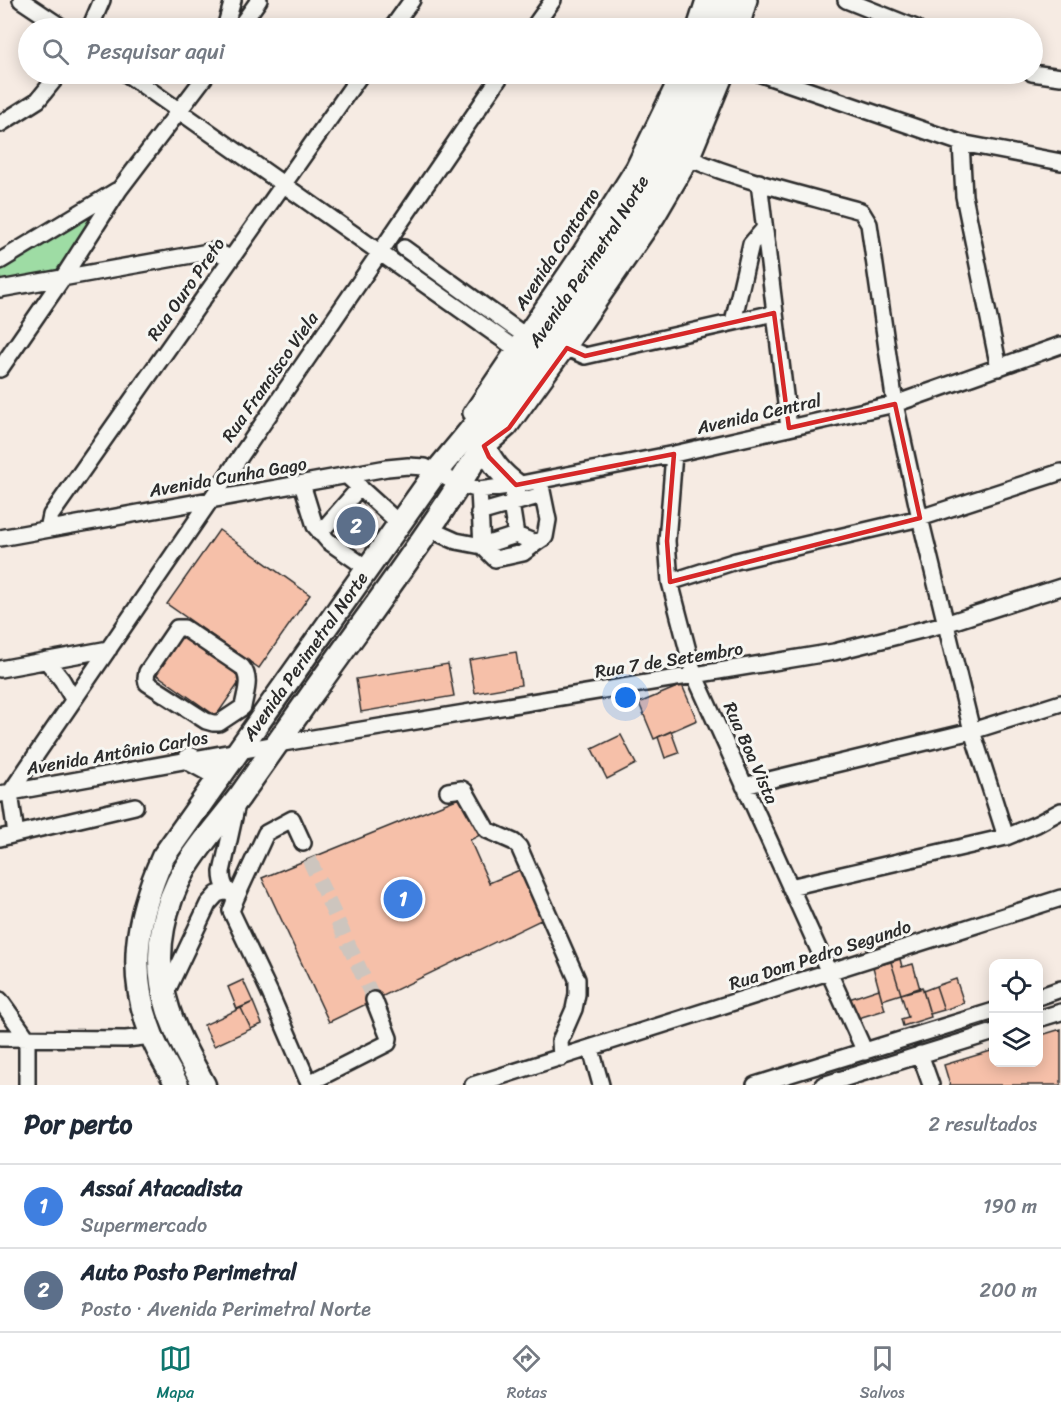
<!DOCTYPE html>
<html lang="pt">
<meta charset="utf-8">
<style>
body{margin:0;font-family:Sriracha,sans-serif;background:#f2f2f3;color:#1f2937}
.controls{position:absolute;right:18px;bottom:18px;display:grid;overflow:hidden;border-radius:12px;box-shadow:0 3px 15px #0003}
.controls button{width:54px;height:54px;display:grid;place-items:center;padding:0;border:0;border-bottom:2px solid #e0e1e3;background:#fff;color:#1f2937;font:30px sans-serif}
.you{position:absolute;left:626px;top:698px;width:21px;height:21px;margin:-15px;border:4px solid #fff;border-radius:50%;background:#1a73e8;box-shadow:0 0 0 9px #1a73e833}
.badge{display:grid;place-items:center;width:39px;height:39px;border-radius:50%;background:#0f766e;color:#fff;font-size:20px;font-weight:700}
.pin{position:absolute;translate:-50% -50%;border:3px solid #fff;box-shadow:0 2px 6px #0006}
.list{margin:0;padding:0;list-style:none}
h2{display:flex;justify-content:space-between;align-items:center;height:78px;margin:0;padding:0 24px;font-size:26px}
h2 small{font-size:20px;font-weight:400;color:#747a83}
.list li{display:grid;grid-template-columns:39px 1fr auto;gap:18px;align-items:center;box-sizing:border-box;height:84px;padding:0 24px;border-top:2px solid #e0e1e3}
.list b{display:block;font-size:22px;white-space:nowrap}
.list p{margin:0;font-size:20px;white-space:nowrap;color:#747a83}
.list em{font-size:20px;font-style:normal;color:#747a83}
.icon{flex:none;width:33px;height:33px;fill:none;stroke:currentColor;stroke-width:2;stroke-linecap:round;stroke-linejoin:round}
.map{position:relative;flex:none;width:1061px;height:1085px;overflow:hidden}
.search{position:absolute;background:#fff;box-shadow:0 3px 15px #0003;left:18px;right:18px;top:18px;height:66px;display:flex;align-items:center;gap:15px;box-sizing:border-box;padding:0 21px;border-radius:33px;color:#747a83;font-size:22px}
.sheet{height:246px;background:#fff}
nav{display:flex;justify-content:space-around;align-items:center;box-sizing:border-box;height:84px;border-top:2px solid #e0e1e3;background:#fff;font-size:16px;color:#747a83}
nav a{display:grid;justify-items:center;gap:3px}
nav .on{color:#0f766e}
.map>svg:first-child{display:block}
.green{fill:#9edca4;stroke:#648468;stroke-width:1.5}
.building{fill:#f6c0a9;stroke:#2b2b2b;stroke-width:1.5}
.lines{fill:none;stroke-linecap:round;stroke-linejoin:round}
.minor-tunnel{stroke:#cdc5be;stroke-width:15;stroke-dasharray:15 8;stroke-linecap:butt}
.minor-casing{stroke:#2b2b2b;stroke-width:20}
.highway-casing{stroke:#2b2b2b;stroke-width:27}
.minor{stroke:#f6f6f2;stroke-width:15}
.highway{stroke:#f6f6f2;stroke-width:22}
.marked{fill:none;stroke:#d62828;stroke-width:4.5;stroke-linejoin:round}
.labels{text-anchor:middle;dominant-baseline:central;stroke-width:6;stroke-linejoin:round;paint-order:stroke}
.street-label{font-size:18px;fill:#2b2b2b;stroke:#f6f6f2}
</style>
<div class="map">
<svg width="1061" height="1085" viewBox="0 0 1061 1085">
<rect width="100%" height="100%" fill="#f6ebe3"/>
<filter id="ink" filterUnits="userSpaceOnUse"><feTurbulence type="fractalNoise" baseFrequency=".0167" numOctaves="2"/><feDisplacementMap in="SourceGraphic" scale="12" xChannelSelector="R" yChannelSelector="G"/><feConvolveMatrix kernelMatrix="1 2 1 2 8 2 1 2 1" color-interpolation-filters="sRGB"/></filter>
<g filter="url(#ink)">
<path class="green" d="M98,209L60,276L0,285V266Z"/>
<path class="building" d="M219,530L310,595L259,668L167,604Z
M179,633L243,677L216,716L153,672Z
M516,652L521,685L475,693L469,660Z
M448,664L454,696L361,712L356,679Z
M682,685L697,720L654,739L639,703Z
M671,731L679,753L665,758L658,737Z
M621,735L636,764L607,779L592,749Z
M464,796L482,834L470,840L489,883L522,869L543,919L329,1022L262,878Z
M900,959L902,967L913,964L920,989L901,994L891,962Z
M891,962L901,994L882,1000L873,967Z
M956,979L964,1003L944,1010L936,986Z
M243,980L253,1002L237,1009L228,987Z
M936,986L944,1010L930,1014L923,991Z
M922,987L931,1017L903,1026L901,1019L908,1017L901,994Z
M879,989L885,1010L855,1019L849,999Z
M253,1002L262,1024L251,1029L241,1008Z
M241,1008L251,1029L214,1046L204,1025Z
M1061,1029V1085H950L944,1065L994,1050V1062H1038V1036Z"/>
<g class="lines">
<path class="minor-tunnel" d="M309,859L374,1000"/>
<g class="minor-casing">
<path id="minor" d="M21,0L63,28
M846,0L916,28
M90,28L102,0
M225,28L233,0
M239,28L259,0
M392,28L412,0
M533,28L553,0
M695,28L704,0
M741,28L749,0
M1032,73L1061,77
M127,74L515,348
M761,74L961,143L1061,162
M0,124L38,100L59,74
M961,143L964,196L999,368
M691,159C745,182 805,195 861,211L869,224L895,404L920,518L972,731L1006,837
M759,182L789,428
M404,248L524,335
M0,261L116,191
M0,289L214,251L231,258
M733,322L751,244L764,229
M567,348L585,356L774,313
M0,369L62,279L119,190L207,74
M471,413L581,251L634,167L679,74
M492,443L509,428L567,348L657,217L691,159L726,74
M674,454L667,541L670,582L694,674L865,1052
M347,476L400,524
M302,484L315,526L328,541L368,569
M479,490L482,546L495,559L523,553L536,543
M514,494L511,504L516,535
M479,513L542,495
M48,529L51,515L361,74
M429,529L456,541L482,546L516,535L536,543L545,537L548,520L540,481
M320,533L360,487
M0,538L387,468L408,466L425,467L459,484L479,490L516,485L674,454L895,404L1061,345
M670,582L736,561L920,518L1061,472
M177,628H184L242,667C252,679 245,693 243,707L219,723H213L206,721L147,683L146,678L147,672Z
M46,660L62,680L73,699
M0,669L109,649
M744,786L972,731L1061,703
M448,791L462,789L465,791L487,830L514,842L519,847L577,979V994L574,1009L560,1041L561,1058
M10,793L502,74
M10,793L16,834L135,806
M0,794L277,744L834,652L945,624L1061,587
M237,804L222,872C222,884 226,891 236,898L266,833L292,819L303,843
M0,838L16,834
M790,887L1006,837L1037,824L1061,811
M236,898L231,911L270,993L307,1079L313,1081L388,1043L389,1038L374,1000
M164,997L208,904L217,894L227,891
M1038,997L1061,989
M0,1000L27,1038V1085
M1038,1019L1061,1012
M0,1038L126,1039L152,1036
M591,1049L601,1085
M920,1054L931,1085
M473,1085L1061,898
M755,1085L994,1011
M823,1085L994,1032"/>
</g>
<g class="highway-casing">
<g id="highway">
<path d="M710,28L719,0"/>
<path d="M727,28L735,0"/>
<path d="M484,446C492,463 501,474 516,485"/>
<path d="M190,759L212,771L219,778"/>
<path id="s1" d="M177,1085C169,1069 158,1053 152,1036C127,974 136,917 163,857L436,472C450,455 464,439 477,422C511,377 543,330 575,284C621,218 665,149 694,74"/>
<path d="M204,1085C176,1034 151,989 163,928C174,869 206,841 240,796C264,762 288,728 312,694C356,632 401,572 443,509C464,478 483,445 504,414C547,352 593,291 633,228C664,179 688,127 711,74"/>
</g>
</g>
<use href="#minor" class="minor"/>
<use href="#highway" class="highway"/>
</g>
</g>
<path class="marked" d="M774,313L789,428L895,404L920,518L670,582L667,541L674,454L516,485L489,457L484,446L509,428L567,348L585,356Z"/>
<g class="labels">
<g class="street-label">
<text transform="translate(557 249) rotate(-57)">Avenida Contorno</text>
<text stroke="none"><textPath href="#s1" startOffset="972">Avenida Perimetral Norte</textPath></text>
<text transform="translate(186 289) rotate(-55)">Rua Ouro Preto</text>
<text transform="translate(270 377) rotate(-55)">Rua Francisco Viela</text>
<text transform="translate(759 414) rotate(-13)">Avenida Central</text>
<text transform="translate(228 477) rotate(-10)">Avenida Cunha Gago</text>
<text stroke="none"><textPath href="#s1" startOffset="486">Avenida Perimetral Norte</textPath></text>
<text transform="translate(669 660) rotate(-9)">Rua 7 de Setembro</text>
<text transform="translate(117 753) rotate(-10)">Avenida Antônio Carlos</text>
<text transform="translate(751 753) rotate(66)">Rua Boa Vista</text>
<text transform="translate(820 955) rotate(-18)">Rua Dom Pedro Segundo</text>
</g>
</g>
</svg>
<div class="controls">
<button><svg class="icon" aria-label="locate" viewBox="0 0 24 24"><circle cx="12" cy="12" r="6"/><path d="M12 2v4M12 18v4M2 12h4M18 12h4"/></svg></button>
<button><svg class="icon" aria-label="layers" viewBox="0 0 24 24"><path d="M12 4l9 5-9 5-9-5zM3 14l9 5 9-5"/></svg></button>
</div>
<div class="you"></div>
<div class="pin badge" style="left:403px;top:899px;background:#3f7fe0">1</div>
<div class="pin badge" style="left:356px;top:526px;background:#5c6f8a">2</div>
<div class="search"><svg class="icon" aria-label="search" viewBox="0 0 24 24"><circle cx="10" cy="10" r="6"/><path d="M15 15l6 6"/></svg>Pesquisar aqui</div>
</div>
<section class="sheet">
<h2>Por perto<small>2 resultados</small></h2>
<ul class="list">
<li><span class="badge" style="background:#3f7fe0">1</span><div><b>Assaí Atacadista</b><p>Supermercado</p></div><em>190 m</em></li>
<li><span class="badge" style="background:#5c6f8a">2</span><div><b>Auto Posto Perimetral</b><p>Posto · Avenida Perimetral Norte</p></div><em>200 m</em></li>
</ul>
</section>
<nav>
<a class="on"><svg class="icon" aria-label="map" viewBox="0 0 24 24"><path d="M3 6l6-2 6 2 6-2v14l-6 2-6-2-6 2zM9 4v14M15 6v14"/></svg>Mapa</a>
<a><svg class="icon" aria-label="directions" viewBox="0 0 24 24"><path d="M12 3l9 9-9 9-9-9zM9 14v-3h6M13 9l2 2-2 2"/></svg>Rotas</a>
<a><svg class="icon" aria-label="saved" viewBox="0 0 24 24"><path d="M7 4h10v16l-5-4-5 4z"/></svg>Salvos</a>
</nav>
